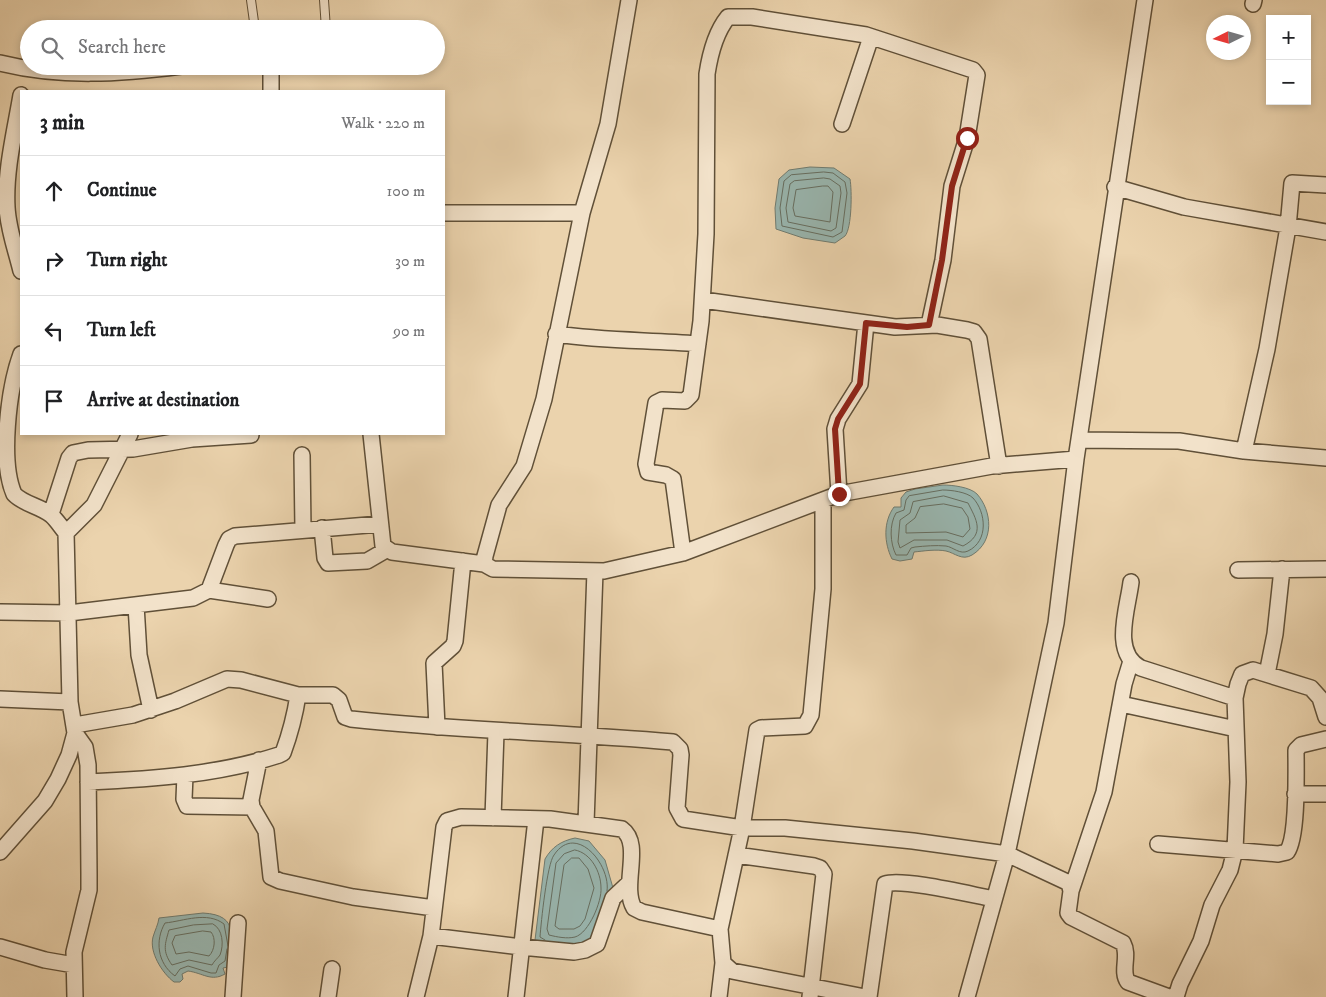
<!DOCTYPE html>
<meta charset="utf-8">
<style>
body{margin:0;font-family:"IM FELL DW Pica",serif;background:#f2f2f2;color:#202124}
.controls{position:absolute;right:15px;top:15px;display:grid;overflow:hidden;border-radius:0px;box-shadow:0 2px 8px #0003}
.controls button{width:45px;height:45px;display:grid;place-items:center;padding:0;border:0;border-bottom:1px solid #e0e0e0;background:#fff;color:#202124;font:25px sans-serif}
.compass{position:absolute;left:1206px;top:15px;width:45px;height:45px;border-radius:50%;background:#fff;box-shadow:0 2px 8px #0003;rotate:265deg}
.stop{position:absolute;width:15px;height:15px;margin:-11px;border:4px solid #8f2418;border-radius:50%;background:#fff}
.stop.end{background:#8f2418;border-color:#fff;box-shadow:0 1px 5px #0008}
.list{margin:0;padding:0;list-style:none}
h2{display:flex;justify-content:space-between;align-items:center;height:65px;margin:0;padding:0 20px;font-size:21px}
h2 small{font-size:16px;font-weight:400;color:#757577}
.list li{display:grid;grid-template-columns:32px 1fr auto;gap:15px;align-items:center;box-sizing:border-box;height:70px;padding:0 20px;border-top:1px solid #e0e0e0}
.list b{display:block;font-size:19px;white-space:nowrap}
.list em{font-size:16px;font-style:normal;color:#757577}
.icon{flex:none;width:28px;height:28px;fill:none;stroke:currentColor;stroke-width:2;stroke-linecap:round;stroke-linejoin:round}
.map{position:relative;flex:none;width:1326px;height:997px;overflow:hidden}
.search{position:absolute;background:#fff;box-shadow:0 2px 8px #0003;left:20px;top:20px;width:425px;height:55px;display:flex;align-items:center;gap:12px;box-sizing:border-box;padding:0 18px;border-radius:28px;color:#757577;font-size:19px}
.panel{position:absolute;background:#fff;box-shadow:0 2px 8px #0003;left:20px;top:90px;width:425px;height:345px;border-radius:0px}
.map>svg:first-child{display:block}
.water{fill:#99b7b1;stroke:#707c71}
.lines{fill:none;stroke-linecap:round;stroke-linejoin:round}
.shore{stroke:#666e61;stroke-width:1}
.service-casing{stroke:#605038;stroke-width:10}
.minor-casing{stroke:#605038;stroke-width:18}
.service{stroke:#f2e2ca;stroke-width:8}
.minor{stroke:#f2e2ca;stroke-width:15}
.route{stroke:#8f2418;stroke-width:6}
</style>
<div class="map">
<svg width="1326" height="997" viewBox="0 0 1326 997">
<rect width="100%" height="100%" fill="#ebd3ad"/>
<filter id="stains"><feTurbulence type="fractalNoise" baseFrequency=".004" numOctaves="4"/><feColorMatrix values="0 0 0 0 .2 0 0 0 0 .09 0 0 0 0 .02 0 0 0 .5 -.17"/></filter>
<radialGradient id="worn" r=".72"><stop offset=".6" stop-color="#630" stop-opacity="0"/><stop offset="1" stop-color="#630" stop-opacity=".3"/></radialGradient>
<path class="water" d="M810,167L834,168L850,179C852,190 852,228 845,236C842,238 838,241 835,243L803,238L776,229L775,208L779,179L789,170Z
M943,485C952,485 970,487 977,494C992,511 995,541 972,555C962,561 955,553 946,551C936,549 924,551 914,552L912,559L900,561L892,559C884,543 883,522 894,507H901V498L906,492L915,489Z
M575,838L589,841L605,860L613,888L599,933L580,947L540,945L535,940L545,859C552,847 561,841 575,838Z
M203,913C241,915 231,939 228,967L223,968L225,974C211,982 203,973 188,971L182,974L183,979L180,982H174C162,973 149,952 153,937C155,930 158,925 159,918Z"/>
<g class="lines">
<path class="shore" d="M824,172L833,173L845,182L847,193L842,232L833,237L782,226L780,208L784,181L791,175Z
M824,178L830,179L840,186L841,193L836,228L831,231L788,222L786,208L790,184L794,181Z
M823,186H828L833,192L830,222L795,216L793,208L796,190Z
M943,490C951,490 967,492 973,498C986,512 989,541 968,551C960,555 953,547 946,546C936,545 925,546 915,547L911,548L907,555H896C890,543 889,525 896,513L904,510L906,500L909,496Z
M944,496L968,503C976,519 986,534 963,546L947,540H914L900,548L898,542L900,520L910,513L913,502Z
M944,504L962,508L968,517L970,529L963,537L946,532L906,533V525L915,518L920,507Z
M575,850C591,853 601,872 601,888C602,901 589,933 575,937C567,939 557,937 549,935L547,929L556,863L564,854Z
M572,858H579L588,869L594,888L585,919L580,926L574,929H559L555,926L564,865Z
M213,924C223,929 224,945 220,955C218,958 214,961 212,965L189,960L172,965C162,951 165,944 169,930L193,925Z
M203,931L211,932C216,938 215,950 209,956L189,952L176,954L172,943L175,936Z
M545,940L540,937C541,923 547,864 554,855C576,822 611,865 607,891
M227,949L225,961L219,965L216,973H211L188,966L180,969L175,976C157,963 155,940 165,923C184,921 207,911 224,924L228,946"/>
<g class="service-casing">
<path id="service" d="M251,0L255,29
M324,0L326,29"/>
</g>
<g class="minor-casing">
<path id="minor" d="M629,0L608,124L582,213L544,399L524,466L499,505L485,556L484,564L493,569L604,571L683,553L839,494L992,466L1076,459
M1253,4L1254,0
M0,63C60,78 121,74 181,66
M271,66V91
M21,95C15,131 5,170 7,207C8,229 16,250 21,271
M842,124L871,37
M1115,187L1184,207L1326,232
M444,213H582
M703,300L895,327L937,325L967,330L974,332L979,339L999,466
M556,334C603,341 650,340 698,344
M371,434L383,546L392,552L484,564
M1079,440L1179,441L1244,451L1326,458
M1244,451L1267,349L1288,227L1292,183L1326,185
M302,455L303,530
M839,494L835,429L838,419L860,384L866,323
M51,514L69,458L73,453L88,450L133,449L192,439L251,435
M322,528L325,558L328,563L367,561L386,550
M66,533L94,505L130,434
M683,553L673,479L666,475L648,472L646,464L656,403L662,400L685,401L691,395L701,321L706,234L707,74C710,54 715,33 728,17H752L866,35L973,70L977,75L967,138L952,186L943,260L929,325
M1238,570L1326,569
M1131,582C1128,608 1111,653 1141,668L1235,698
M209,590L268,599
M136,605L139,655L151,710
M0,612L69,613L193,598L209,590L226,545L229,539L235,536L380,524
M1267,674L1275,634L1282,569
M0,699L70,702
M1121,704L1236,729
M75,725L133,715L175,701L227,679L241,680L298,695H333L339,700L345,717L351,719C458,731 566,732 673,742L680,749L681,755L677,808L683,819L742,828H785L913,841L1007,854L1069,883L1071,891L1068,913L1071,917L1123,943C1130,956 1120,971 1128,982L1169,997
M437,727L434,663L453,646L455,641L463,561
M75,733L85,747L88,765L89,874V890L74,952L75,997
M259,760L251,800L252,807L266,831L271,877L280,881L353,897L434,908
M185,775L184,799L187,806L252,807
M88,782C153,779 217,775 279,755L283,753C290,734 295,715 298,695
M1295,794H1326
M493,818L496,732
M586,823L595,571
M1158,844L1278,854L1287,852C1298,837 1296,771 1296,750L1301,745L1326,739
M0,852L45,801L58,779L69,755L75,733L70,702L66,533C61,527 56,519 51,515C40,506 23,504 14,494C0,462 8,390 21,354
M736,855L814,866L820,868L824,874L810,997
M1071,891L1104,792L1124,684L1131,661
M720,929L742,828L757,730L761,728L805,726L811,715L823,589V500
M431,936L521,947L574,952L585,950L597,944L613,898L629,883
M0,947L45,960L74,965
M233,997L238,923
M328,997L332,969
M416,997L431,936L444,827L447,821L461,817L550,819L622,829C643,844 621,886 634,908L642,912L720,929L723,963L732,971L865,997
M516,997L536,819
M719,997L723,963
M869,997L885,884C903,878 972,895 994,899
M967,997L1007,854L1056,623L1076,459L1145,0
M1176,997L1180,984L1201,941L1212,905L1230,870L1235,850L1238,782L1235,698L1238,684L1242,674L1253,670L1311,688L1320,698L1326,717"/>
</g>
<use href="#service" class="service"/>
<use href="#minor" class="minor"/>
</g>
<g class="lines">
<path class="route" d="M839,494L835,429L838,419L860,384L866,323L907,327L929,325L942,260L952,186L967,138"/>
</g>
<rect width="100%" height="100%" filter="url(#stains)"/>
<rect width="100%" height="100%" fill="url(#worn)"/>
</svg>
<div class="controls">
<button>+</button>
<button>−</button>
</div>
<svg class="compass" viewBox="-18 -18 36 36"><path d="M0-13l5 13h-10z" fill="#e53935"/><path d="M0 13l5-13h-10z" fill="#757577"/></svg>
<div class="stop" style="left:967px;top:138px"></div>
<div class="stop end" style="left:839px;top:494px"></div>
<div class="search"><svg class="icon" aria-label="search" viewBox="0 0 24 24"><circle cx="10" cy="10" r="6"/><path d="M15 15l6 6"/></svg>Search here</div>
<section class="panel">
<h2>3 min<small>Walk · 220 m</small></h2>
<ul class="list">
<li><svg class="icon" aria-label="ahead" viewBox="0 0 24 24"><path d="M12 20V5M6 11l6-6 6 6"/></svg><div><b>Continue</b></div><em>100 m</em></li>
<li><svg class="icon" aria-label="right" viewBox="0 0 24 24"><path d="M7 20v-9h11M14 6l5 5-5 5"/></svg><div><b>Turn right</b></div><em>30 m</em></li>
<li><svg class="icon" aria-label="left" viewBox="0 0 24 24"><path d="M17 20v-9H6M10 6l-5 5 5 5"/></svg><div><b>Turn left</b></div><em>90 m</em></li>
<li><svg class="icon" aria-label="arrive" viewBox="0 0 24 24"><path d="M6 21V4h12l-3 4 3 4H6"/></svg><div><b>Arrive at destination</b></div></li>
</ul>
</section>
</div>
